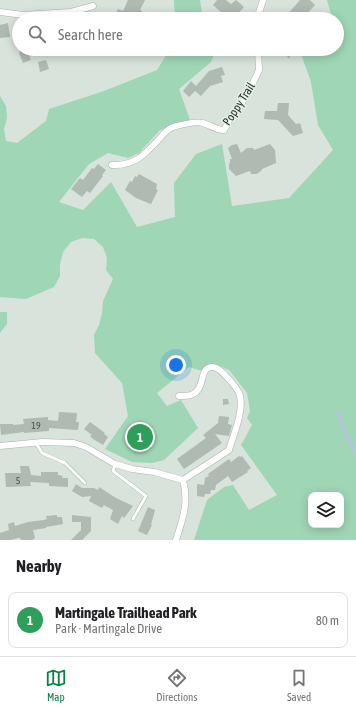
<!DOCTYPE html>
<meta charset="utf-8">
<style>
body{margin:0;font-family:"Asap Condensed",sans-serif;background:#f6f6f6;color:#202124}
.controls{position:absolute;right:12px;bottom:12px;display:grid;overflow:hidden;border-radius:8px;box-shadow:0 2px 10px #0003}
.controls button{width:36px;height:36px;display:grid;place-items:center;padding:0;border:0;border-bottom:1px solid #e0e0e0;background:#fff;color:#202124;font:20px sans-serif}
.you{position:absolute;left:176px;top:365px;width:14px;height:14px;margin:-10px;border:3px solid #fff;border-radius:50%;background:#1a73e8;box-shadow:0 0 0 6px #1a73e833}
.badge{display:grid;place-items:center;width:26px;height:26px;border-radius:50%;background:#0b8043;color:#fff;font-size:13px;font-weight:700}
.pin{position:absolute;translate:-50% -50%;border:2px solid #fff;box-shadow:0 1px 4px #0006}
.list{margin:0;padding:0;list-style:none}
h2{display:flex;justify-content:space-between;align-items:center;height:52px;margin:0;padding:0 16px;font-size:17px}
h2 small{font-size:13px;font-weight:400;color:#757577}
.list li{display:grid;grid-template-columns:26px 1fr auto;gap:12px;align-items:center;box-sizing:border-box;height:56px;margin:0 8px 8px;padding:0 8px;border:1px solid #e0e0e0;border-radius:8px}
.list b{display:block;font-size:15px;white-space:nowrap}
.list p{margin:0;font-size:13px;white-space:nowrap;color:#757577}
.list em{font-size:13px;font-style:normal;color:#757577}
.icon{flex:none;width:22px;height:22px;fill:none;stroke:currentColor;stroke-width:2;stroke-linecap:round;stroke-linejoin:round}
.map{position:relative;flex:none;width:356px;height:540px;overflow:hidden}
.search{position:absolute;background:#fff;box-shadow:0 2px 10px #0003;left:12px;right:12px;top:12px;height:44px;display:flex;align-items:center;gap:10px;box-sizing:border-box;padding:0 14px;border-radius:22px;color:#757577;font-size:15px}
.sheet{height:116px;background:#fff}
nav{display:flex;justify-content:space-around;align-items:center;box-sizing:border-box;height:56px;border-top:1px solid #e0e0e0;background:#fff;font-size:11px;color:#757577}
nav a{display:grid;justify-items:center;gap:2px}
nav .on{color:#0b8043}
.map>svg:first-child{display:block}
.green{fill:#9fd6b5;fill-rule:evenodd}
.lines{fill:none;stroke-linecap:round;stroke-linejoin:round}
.stream{stroke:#c2bbf5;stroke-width:2}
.building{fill:#aebab2}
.service-casing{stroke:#a8b3ac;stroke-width:4}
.minor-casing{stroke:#a8b3ac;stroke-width:7}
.service{stroke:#fff;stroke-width:3}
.minor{stroke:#fff;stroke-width:6}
.labels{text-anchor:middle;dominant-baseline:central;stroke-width:3;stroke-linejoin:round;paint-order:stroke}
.number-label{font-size:10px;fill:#4b514d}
.street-label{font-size:12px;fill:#2a2e2b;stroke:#e4f0e8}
</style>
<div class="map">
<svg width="356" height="540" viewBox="0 0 356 540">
<rect width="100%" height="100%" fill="#d7e3db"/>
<path class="green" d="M174,0H200L203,19H175Z
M327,0H356V540H194L207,500L224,487L233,485L249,510L277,495L241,445L252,425L247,418L250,411L247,393L229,370L217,365L205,367L202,371L189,367L157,393L167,406L181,400L198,428L164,460L152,463L132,462L105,449L128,416L122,383L95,353L94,335L99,325L102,313L103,301L113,279L106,270L107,258L103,247L94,239L82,238L71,242L63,252L60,264V276L54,287L26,299L0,297V96L6,106L7,118L4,129L6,141L17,143L46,121L49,109L104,91L157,70L170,49H216L211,62L179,89L190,120L160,130L139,153L128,158L108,153L89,164L59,202L83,210L111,182L137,227L175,217L174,183L196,154L222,144L232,206L289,198L333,150L318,125L311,82L301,54L303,49H337V19H325L331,14ZM311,495H341V525H311Z
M0,312H7V324L0,333Z"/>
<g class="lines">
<path class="stream" d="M338,411L347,437L356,454"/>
</g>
<path class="building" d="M128,0H145L140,10L142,11L137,19H116L117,17L114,16L118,9L123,11Z
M217,0H226L231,4L236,0L244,7L233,19H217L222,13L213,5Z
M300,0H310L315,5L302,19H285L287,15Z
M8,23L10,37L0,38V25Z
M21,49H27L31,60L23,63L19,53Z
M74,49H82L83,55L75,56Z
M282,49L291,52L289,59Z
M46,60L49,69L40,72L38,62Z
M222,67L225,75L221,76L223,82L210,86L201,96L195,91L189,97L183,91L191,81L196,86L209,71Z
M278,103H289L288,115L296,124L300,123L303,133L293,136L278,120L264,119L265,111H277Z
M237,144L241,153L247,148H253L254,150L270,144L275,150L276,163L262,169V170L257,174H251L250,171L236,176L229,169V164L230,163V159H232L228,148L232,145Z
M98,164L106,170L102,175L103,176L90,193L87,191L82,197L71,189L80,178L83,180L92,168L94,169Z
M139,174L157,184L156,189L158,190L151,204L136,198L125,190L130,181L132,182L135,176L137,177Z
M223,399H228L229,404L223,405Z
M59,412L77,413L76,422H79L78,430L49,428V431L24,433V432L1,435L0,424H13V425L24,424L23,419L48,417V420L58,421Z
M219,416L229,417L228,424L232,425L229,436L215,434L222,443L184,469L177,459L206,438L203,435L218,423Z
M90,422L105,433L104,434L108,437L103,445L93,439L90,436L92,435L84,429Z
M239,456L240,457L242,456L251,468L247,471L248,472L232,482L228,476L216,485L215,490H211L210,494H205L204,497L197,496V484L204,485L205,478L209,476L208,474L226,461L229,459L231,462Z
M20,466H29L31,475L41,476V472H58V475L63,476L62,478H68V487L49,486V483L30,482L31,486L6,487L5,473H21Z
M76,484L82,488H94L98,490L99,487L116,498L133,506L124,518L122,516L118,524L110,519L113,510L104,505L102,508L89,501L91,496L82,497L72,491Z
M148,507L155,510L151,525H152L147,535L138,531Z
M57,515V517H62L63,524L46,527V528L33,530L35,538L32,540H21L20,538H18L11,540H0V533L9,530L8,524L14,522L15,526L28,522L44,520L47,519L46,516Z
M72,515L91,517V531L82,540H71L81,530V522H72Z"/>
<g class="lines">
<g class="service-casing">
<path id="service" d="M36,443L42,453L65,463L85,483
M115,464L113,471L146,496L133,519"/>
</g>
<g class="minor-casing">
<path id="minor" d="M0,12L23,15L71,12L93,6
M257,19L263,0
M112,165C136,166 145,154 161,137C164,133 168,129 173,127C180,125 196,121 203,123C210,125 216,130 224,130L233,113L240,106L251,87L259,70L258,49
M179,396C183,396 187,396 191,395C205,390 200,371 208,368C215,365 220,370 224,374C230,380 238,388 240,396C244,411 233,436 229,450L183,480
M0,446L42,442L74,443L86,447L115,464L132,469L154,472L183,480
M176,540C183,518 189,503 183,480"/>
</g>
<use href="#service" class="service"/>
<use href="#minor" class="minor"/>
</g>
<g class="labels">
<g class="number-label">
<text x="36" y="425">19</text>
<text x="18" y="480">5</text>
</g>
<g class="street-label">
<text transform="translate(239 104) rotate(-57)">Poppy Trail</text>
</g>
</g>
</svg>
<div class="controls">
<button><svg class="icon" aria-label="layers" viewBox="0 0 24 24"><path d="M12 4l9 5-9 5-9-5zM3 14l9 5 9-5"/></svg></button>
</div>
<div class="you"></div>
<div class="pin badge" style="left:140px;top:437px;background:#2e9e5b">1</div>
<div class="search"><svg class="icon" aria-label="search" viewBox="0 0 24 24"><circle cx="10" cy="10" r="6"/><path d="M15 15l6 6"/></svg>Search here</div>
</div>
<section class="sheet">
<h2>Nearby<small></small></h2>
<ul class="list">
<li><span class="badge" style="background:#2e9e5b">1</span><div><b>Martingale Trailhead Park</b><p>Park · Martingale Drive</p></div><em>80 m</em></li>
</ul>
</section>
<nav>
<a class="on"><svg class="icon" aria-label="map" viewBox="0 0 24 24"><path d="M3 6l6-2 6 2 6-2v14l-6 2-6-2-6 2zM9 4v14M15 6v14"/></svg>Map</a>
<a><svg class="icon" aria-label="directions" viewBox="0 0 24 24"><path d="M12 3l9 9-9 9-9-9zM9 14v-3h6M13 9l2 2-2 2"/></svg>Directions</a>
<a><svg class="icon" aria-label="saved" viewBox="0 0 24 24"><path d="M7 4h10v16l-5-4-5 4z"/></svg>Saved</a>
</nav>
